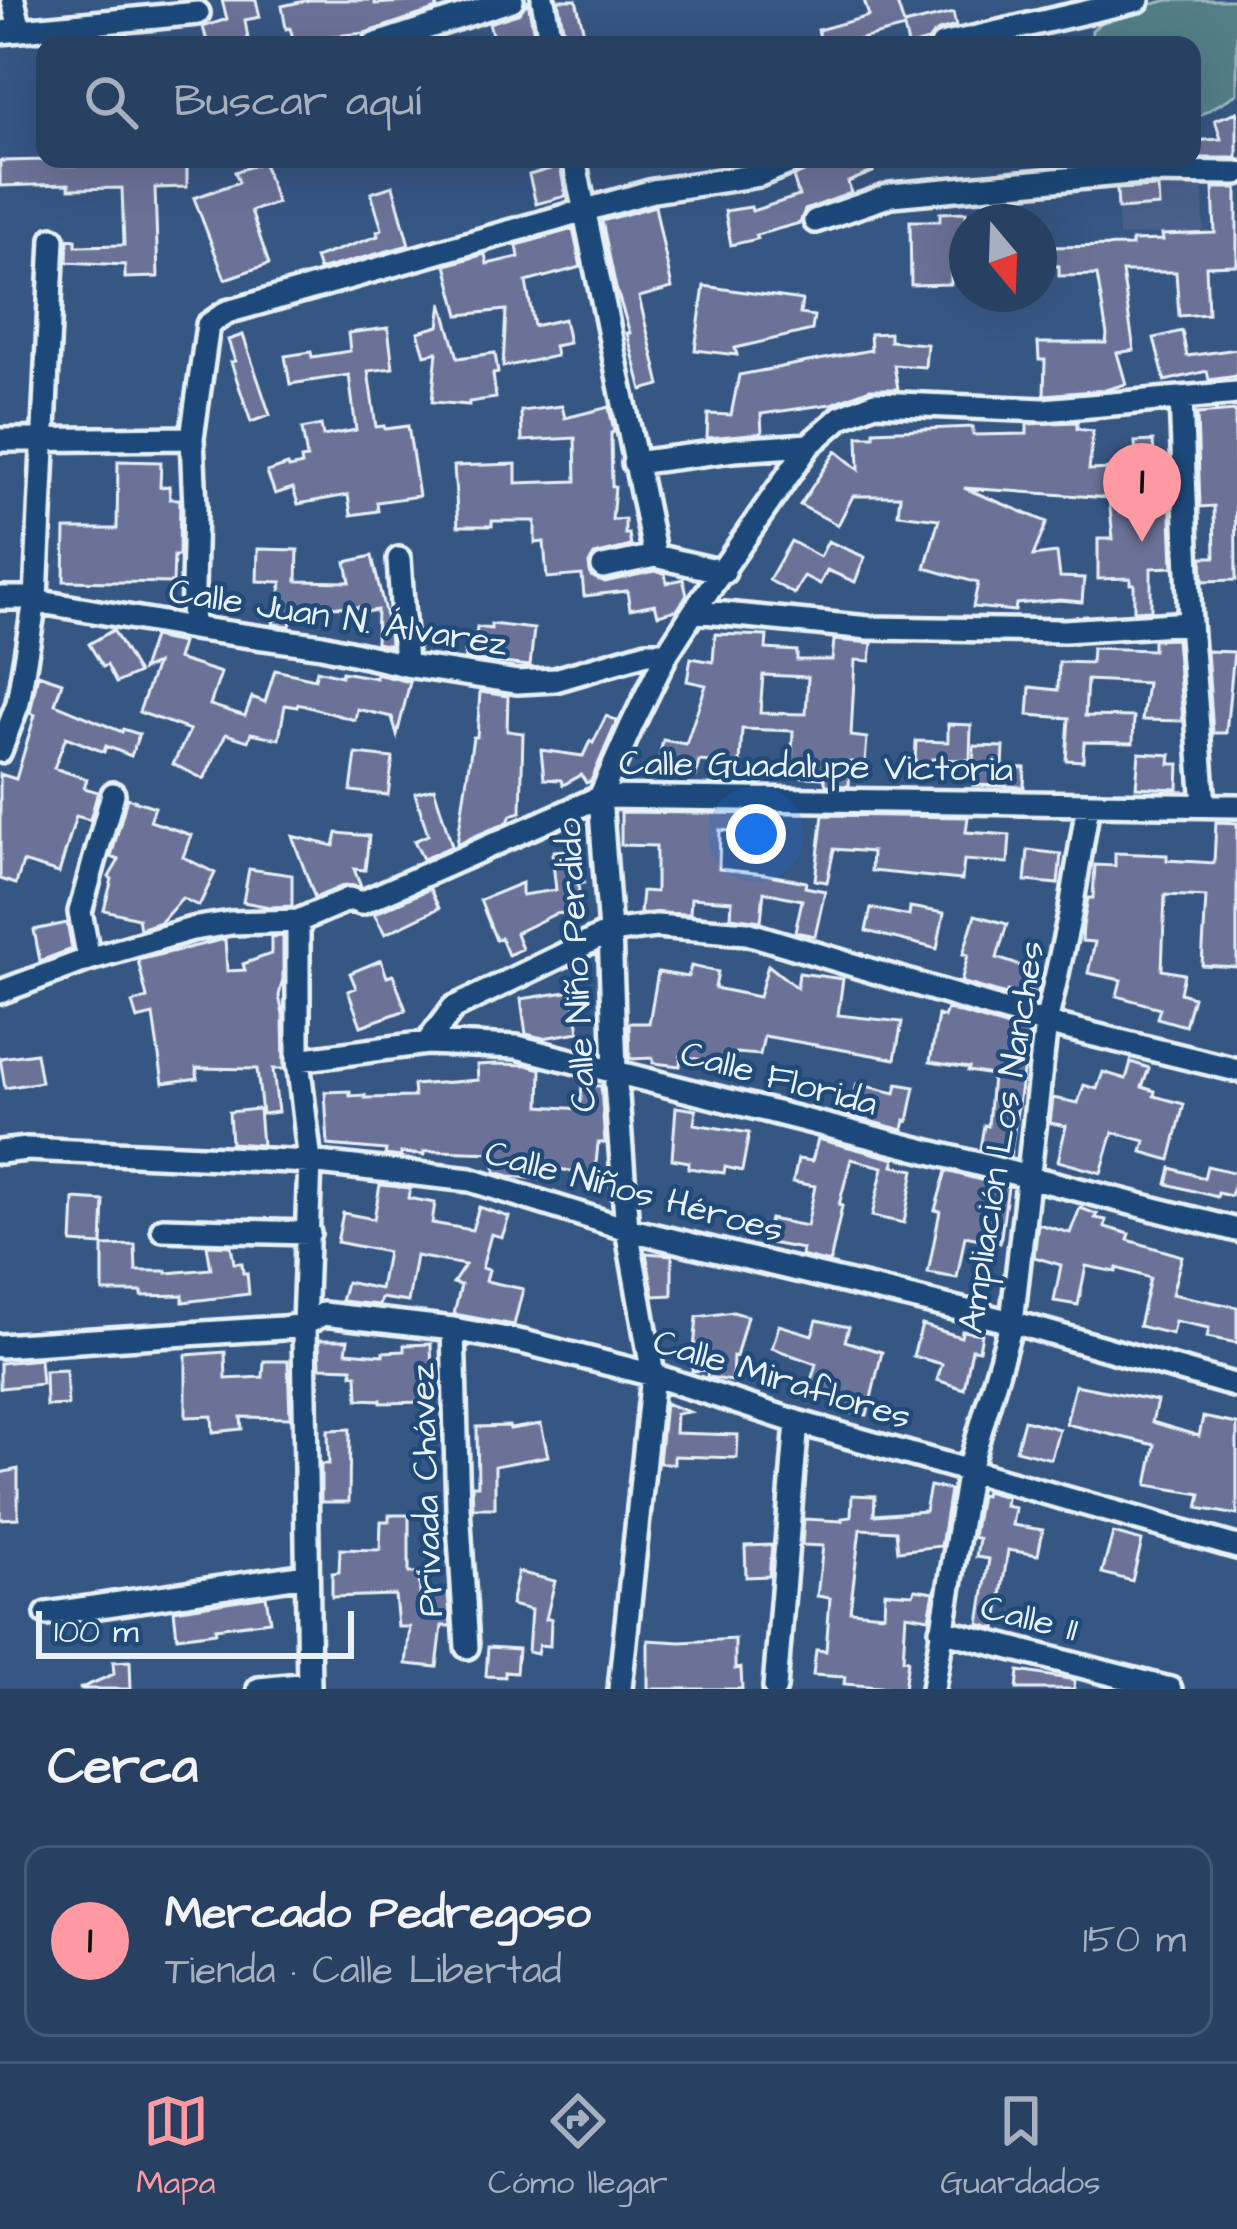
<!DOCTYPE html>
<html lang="es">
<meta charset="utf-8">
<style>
body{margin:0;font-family:"Architects Daughter",sans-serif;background:#304768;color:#f1f3f6}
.compass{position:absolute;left:949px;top:204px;width:108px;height:108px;border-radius:50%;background:#284062;box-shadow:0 12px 48px #0002;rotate:161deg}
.scale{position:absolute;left:36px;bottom:30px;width:318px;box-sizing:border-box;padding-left:12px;border:6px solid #e8f1f8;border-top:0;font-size:33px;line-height:42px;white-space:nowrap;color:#e8f1f8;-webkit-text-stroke:9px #1f4a7a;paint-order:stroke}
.you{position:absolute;left:756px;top:834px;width:42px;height:42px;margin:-30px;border:9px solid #fff;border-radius:50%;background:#1a73e8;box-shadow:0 0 0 18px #1a73e833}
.badge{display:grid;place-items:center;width:78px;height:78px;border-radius:50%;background:#ff9aa2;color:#111;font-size:39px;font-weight:700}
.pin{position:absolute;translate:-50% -99px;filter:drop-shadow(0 3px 6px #0008)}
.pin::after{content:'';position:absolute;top:63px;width:42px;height:36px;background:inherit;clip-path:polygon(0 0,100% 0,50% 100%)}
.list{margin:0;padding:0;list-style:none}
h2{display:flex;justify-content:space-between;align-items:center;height:156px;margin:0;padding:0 48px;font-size:51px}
h2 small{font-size:39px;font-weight:400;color:#a5afbe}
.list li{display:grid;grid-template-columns:78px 1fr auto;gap:36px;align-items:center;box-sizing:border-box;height:192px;margin:0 24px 24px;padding:0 24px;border:3px solid #445977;border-radius:24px}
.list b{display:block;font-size:45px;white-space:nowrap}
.list p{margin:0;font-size:39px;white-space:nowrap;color:#a5afbe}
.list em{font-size:39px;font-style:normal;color:#a5afbe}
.icon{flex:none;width:66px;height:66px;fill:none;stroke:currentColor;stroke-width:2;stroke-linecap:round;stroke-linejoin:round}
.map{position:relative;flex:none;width:1237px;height:1689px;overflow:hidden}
.search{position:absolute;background:#284062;box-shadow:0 12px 48px #0002;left:36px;right:36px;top:36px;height:132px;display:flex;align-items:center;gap:30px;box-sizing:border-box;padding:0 42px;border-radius:24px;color:#a5afbe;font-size:45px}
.sheet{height:372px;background:#284062}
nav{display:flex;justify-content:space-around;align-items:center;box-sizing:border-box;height:168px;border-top:3px solid #445977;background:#284062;font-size:33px;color:#a5afbe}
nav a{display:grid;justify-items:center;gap:6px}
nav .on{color:#ff9aa2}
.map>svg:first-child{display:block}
.built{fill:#49618b}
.green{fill:#537e86;stroke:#9eb8bf;stroke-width:3}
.building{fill:#6a7297;stroke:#e8f1f8;stroke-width:3;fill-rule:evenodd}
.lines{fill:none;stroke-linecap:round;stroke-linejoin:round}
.minor-casing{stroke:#e8f1f8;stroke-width:30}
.minor{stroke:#1f4a7a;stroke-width:21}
.labels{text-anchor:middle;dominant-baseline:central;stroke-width:9;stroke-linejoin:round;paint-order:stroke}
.street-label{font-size:36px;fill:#e8f1f8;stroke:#1f4a7a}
</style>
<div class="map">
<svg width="1237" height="1689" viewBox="0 0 1237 1689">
<rect width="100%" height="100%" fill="#365683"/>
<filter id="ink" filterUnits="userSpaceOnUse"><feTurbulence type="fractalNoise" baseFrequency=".00833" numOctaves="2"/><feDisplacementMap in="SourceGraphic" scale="24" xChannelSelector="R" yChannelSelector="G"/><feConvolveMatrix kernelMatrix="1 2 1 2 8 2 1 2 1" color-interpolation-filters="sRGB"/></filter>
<g filter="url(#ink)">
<path class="built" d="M1202,179L1204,231L1119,236L1117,183Z"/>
<path class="green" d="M1168,0H1237V94L1192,120V45H1091L1092,30L1111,15Z"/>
<path class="building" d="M222,0H256L260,17L245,20L249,45H208L203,27L227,19Z
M309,0H374L375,4L436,0L437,9L365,33L323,37L326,45H295L290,28L286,29L282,6Z
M558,0H576L587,45H566Z
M864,0H896L904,25L953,13L956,26L938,31L928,41L914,45H908L904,28L849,42L850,45H822L818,30L869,16Z
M528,2L536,45H495L489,23L518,14Z
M1237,112V158H1192V141L1221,139L1215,120Z
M814,159H868L873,172L848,182L851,193L805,210L800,223L756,235L757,239L731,245L725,211L751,207L752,211L799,196L793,177L810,169Z
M50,160V163L60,165L187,166V187L155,188L158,277L125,278V265L67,262L68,239L76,240V246L124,245L122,188L69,189V184L0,186V161Z
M263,162L277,203L251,211L269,264L225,279L194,198L239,182L235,172Z
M560,166L566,196L536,204L529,175Z
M393,186L409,245L319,270L315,258L378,236L377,231L382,229L371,193Z
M1158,187L1159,206L1118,209L1117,189Z
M1213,188H1237V265L1206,266L1208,314L1179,316L1176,272H1122L1134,350L1117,353L1126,384L1105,390L1044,395L1045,360H1039L1038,343H1106L1107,335L1097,275L1059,276V266L1039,265V247L1132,246V241L1163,240L1162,235L1215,233Z
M655,206L672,288L639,297L660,385L642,390L627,333H630L616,288L602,221Z
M966,212L967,271L951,272V284L911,285L910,221H940V213Z
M573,229L581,267L526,282L534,326L564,319L569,343L554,346L556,356L503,367L506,310L459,315L446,265L485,254L487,264L519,257L517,245Z
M704,286L802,300L800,314L814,316L812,330L735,348L737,355L695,350Z
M442,303L458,358L495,353L498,373L493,374L496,398L469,402V405L432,402L437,352L425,355L418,332L439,326Z
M388,328L393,368L368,371L376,427L384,426L385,429L408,426L419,496L377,502L378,511L351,515L348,495L298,504L293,488L275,494L267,472L288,465L289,468L302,465L301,459L307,458L302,429L321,425L323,436L356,430L349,375L290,384L285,356L311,352L312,357L350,351L348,333Z
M1182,331L1187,356L1237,349V376L1209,380L1207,371L1165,381L1154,338Z
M890,333V341L927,344L925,367L894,365L898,389H870L831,404L761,414L762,433L707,438L708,414L731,415L739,375L871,350L870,334Z
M243,335L270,415L251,422L231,362L235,361L228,340Z
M562,406L565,418L609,407L614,432L611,433L612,486L615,487L612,520L625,519V534H629L631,546L594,555L589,564L591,576L605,582L655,571L665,574L667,583L683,579L687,595L677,610L658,615L655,604L630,609L627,591L584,596L582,575L547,578L544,542L535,543V521H492V526H458L454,466L516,464V483L576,481L575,438L522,441L521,411Z
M1235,411L1236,580L1203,581L1202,557H1215L1214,506L1200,507L1197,414Z
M1077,422V429L1093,431L1089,470L1137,468L1135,442L1153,441L1155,468L1169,467L1173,567L1151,568V610L1134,611V584H1130V578L1098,579V539H1113L1109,498L964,488L1047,522L1033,556L1057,553L1060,577L1084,578L1082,602L1060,600L1016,604L1015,611L973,607L978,583L925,568L939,519L898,514L900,496H853L838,525L800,505L836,451L859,470L858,436H874V431L973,427V435L1027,434V424Z
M118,461L161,462L160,487L169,486L170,499H180L179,556H174L173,583L64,581L65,529H117Z
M791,541L820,557L828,541L865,557L855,582L827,570L820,584L804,576L794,594L769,580Z
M258,549L298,550L297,581L350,582L346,562L372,556L389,629L390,646L376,643L377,610L359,613L358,607L294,606L290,626L273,624L282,582L257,581Z
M491,624L534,629L530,666L465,659V651L475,652L477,627L491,629Z
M113,630L138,673L116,683L107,665L103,667L89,644Z
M715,634L767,636L766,649L797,651V660H832L834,640L872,643L870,661L855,660L851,736L867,738L865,763L850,762L849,786L826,785L824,778L791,776L793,731L742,729L740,764L699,761L696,776L657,769L663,740L686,744L706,685L687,681L691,658L713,662ZM763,675L808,677L806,714L760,713Z
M153,637L182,643L177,659L221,673L210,705L245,716L252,697L265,702L275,670L315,679L317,670L341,676L342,672L376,678V674L410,682L397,735L392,717L357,709L355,720L298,704L297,707L285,705L279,739L251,733L248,741L226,734L204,779L173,764L190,730L139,712L156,664L142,670Z
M1176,639L1183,721L1142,720L1147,683L1087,680L1085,716L1134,717L1133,743L1084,742L1083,761L1066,760L1069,718L1028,715L1030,687L1058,690L1059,662L1091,663L1092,648L1153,650V640Z
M1207,651L1234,652L1226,733H1213Z
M38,674L62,682L55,704L122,732L123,729L139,734L131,756L106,746L104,752L66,737L54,768L87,779L84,788L98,792L90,820L76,816L59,873L23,862L16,884L0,879V774L16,779L35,715L30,713Z
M480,692L508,696L507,731L523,733L521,812L511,815L508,822L457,844L473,737H477Z
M606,716L617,721L591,781L586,783L581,775L563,785L561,780L544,779L541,750L583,756L590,741L593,743Z
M948,724L971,725L970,760L932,759V766L915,765L916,741L948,742Z
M974,746L1004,747L1003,767L1025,768L1024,787L973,785Z
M1139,753L1171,755L1170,764H1179L1178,789L1136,787Z
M356,754L393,758L388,795L351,791Z
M434,788L452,846L423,859L414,841L428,835L415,793Z
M127,798L155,807L150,821L191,835L183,857L215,873L199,906L182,898L161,922L140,929L138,918L104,910L112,879L109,877L119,860L111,857Z
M621,812L770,814L768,835L720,830L719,869L764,874L806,882L805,887L825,891L815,936L795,932L802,900L764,892L761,921L731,917L732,901L691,898L690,914L640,913L642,891L656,892V846L621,845Z
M823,815L968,817L966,832L1010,835L1008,863L964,860L962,880L871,871L872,852L834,849L827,882L815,880Z
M1216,822L1237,823V967L1202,965L1206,897L1165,895L1162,970L1184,974L1180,993L1193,997L1185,1026L1157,1018L1160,1008L1117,996L1121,980L1088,973L1095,942L1082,941L1083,926L1088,898H1093L1095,865L1115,866V853L1167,855V860L1214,863Z
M337,833L369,836L365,870L354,869L361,887L345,885L315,898L292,836L334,846Z
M581,849L584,883L578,884L581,911L555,914L516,933L522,949L508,955L501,938L496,940L480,900L522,883V895L556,890L552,854L554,851Z
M1028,850L1061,854L1058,884L1025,881Z
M249,869L292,875V906L270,907L243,902Z
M430,889L439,908L385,934L374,914Z
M910,907L944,913L937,949L866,931L871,908L909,916Z
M975,915L1007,924L997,958L1042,973L1037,994L1020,988L1018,994L1007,991L1006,995L961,982L968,955L963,954Z
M67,923L72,949L40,961L34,930Z
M283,936V979L279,996L283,1014L284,1069H273L278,1112L262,1114L257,1069L196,1068L198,1078L163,1083L153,1015L137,1019L132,1003L147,998L138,960L225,939L227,971L245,970L243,964L271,954V937Z
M381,960L387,977L393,975L406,1010L361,1026L348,991L356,988L350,973Z
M768,965L797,988L799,973L843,979L838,1015L902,1022L895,1059L764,1036L760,1055L736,1053L735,1058L726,1056L724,1064L681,1056L680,1066L653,1063V1058L630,1059L629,1023H649L658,972L688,977L691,966L718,972L715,988L759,997Z
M573,991L579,1032L543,1038L526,1034L521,999Z
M947,1009L1029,1033L1010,1157L980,1149L984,1125L988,1126L992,1075L968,1071L969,1068L930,1062L938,1015L944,1017Z
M36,1053L41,1082L5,1088L0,1058Z
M1131,1062L1149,1068L1142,1087L1155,1091L1154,1096L1184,1104L1170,1160L1142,1152L1145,1141L1113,1132L1101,1173L1058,1161L1066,1126L1050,1123L1053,1098L1078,1103L1084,1085L1097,1089L1103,1072L1126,1079Z
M496,1064L527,1065L541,1069L540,1106L580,1109L582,1085L601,1086L605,1143H598L595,1175L540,1166L539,1179L509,1176L495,1172L496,1153L436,1151L424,1152V1155L401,1153V1157L385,1155L386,1150L328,1145L325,1092L350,1091V1096L365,1095V1098L414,1097L413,1085L478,1080L477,1065Z
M857,1084L895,1093L897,1084L915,1087L908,1121L905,1120L903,1130L849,1116Z
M676,1107L696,1110L694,1124L749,1133L742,1171L725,1167L724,1173L688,1168L689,1162L672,1159Z
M259,1109L262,1145L231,1143L229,1112Z
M818,1139L895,1159L893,1166L914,1170L904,1223L872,1216L883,1167L851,1159L839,1205L842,1206L830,1263L801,1256L802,1249L765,1242L770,1219L807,1226L815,1186L793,1182L798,1159L812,1161Z
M1207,1166L1237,1173L1231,1196L1218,1193L1217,1197L1167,1184L1171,1168L1204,1178Z
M946,1171L1008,1187L1000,1243L965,1236L957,1278L928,1273L940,1211L935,1210Z
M380,1185L410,1188L408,1198L435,1203L432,1223L472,1230L479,1207L509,1217L502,1237L491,1234L482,1268L489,1270L486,1281L523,1289L514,1325L454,1314L461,1285L453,1283L465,1265L416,1256L408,1302L381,1298L379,1305L341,1301L346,1282L380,1289L387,1252L337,1242L343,1213L374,1219Z
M74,1199L104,1201L102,1245L72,1243Z
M1080,1208L1097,1214L1095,1218L1106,1220L1105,1227L1130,1234L1128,1240L1182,1256L1172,1294L1237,1307V1343L1207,1337L1209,1328L1175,1321L1172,1334L1139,1326L1150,1278L1117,1268L1116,1272L1086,1266L1078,1305L1054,1301L1061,1265L1034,1257L1038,1224L1070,1233Z
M135,1245L136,1271H167V1273L211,1269L207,1245L231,1246L234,1263H242L243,1273H247L249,1294L183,1302V1295L142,1296V1292H103V1246Z
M646,1253L672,1255V1295L654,1296Z
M733,1312L747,1316L736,1357L733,1356L732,1381L707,1377L708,1370L692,1371L697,1317Z
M817,1320L849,1327L845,1341L882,1352L867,1415L842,1412L844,1399L809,1388L816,1364L772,1348L779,1325L812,1335Z
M922,1325L961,1337L962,1331L982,1334L979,1350L972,1349L964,1389L937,1380L942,1364L913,1356Z
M319,1340H348L346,1352L383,1355V1352L404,1351V1345L431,1344L432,1372H427L428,1402L381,1403V1400L358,1399L357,1375L352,1374V1368L320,1367Z
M225,1352L226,1379L263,1377L264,1361H288L290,1418L241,1417L242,1429L213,1432L212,1416L186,1417V1355Z
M40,1359L42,1384L0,1388V1363Z
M66,1370L68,1405L46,1406L45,1371Z
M1075,1385L1157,1401L1152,1422L1199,1436L1203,1417L1237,1424V1515L1198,1508L1201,1494L1147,1485L1155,1445L1066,1424Z
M665,1403L689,1412L676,1414L675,1433L738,1435L737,1458L674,1456V1464L659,1463Z
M1024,1420L1059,1429L1051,1459L1016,1450Z
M541,1424L548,1456L495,1466V1508H473L472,1485H478L477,1427L509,1426L510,1429Z
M350,1429L349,1502H321V1464H329L328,1430Z
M18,1469V1518L0,1519V1473Z
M930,1486L950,1490L941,1546L898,1551L896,1531L860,1529L850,1611L884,1614L885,1592L913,1594L915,1589L934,1592L929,1618L906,1614L903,1659L908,1660L904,1689L844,1684L845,1677L813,1675L816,1650L826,1651L830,1598L817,1596L823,1546L802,1545L804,1519L842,1521V1518L851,1517L852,1495L875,1496L874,1515L925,1511Z
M985,1491L1006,1497L1005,1506L1015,1508L1012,1525L1043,1530L1038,1555L1008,1550L996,1629L979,1624L989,1559L976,1557L979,1539L973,1537L980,1495L984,1496Z
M389,1515H409V1573H419L420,1594L448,1593L451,1626H442L437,1667L406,1664L410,1627H398L395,1595L332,1597V1573L339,1572L340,1549L380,1550L381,1521H389Z
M1113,1533L1142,1541L1132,1581L1102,1573Z
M772,1545L769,1576L746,1577L745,1546Z
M518,1572L555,1581L546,1619H551L550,1646L539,1645L537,1654L528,1652L531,1610L511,1605Z
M266,1596L270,1621L215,1628L216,1632L177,1637L174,1610Z
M735,1639V1669L741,1668L742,1689H648V1640L681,1642Z
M488,1647L518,1649L516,1673L505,1672V1677L486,1676Z
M130,1661L131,1689H79L114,1674L113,1662Z
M1019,1671L1075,1680L1074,1689H1017Z"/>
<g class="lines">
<g class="minor-casing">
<path id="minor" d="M13,0L20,30
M543,0L551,45
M0,32L198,13
M374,45L512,0
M942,45L1138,0
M574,159L655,556
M815,221L891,195L1141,172L1237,173
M1181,398L1190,623L1204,805
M0,440L192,438
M634,463L734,450L809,445
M399,559L406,665
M603,567L655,556L724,572
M0,598H36L35,601L192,628L322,646L406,665L517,682L555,680L647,653H667
M36,598L53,239
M694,611L869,628L1064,631L1190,623
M192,628L195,507L192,438L208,325L227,312L653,191L759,175L799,159
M0,751L18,703L35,601
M298,921V1060L310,1162L304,1325L309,1689
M89,959L80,912L113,794
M0,992L89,959L192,929L231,923L298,921L349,899L361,903L600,797L1237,806
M427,1043L453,1008L610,932L656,926L747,933L1046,1023L1237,1070
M298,1060L427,1043L517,1047L1237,1230
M0,1152L27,1149L310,1162L470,1180L627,1229L1012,1322L1237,1386
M163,1229L309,1233
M453,1329L458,1507L467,1647
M0,1346L282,1328L304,1325L323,1314L453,1329L523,1342L653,1375L797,1422L1237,1547
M47,1614L306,1575
M941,1630L1170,1689
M775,1688L797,1422
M259,1689L309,1684
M620,1689L653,1375L627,1229L615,1070L610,932L600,797L631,727L667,653L694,611L809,445L841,417L875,403L1044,410L1237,393
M933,1689L969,1469L1012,1322L1046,1023L1070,915L1088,805"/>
</g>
<use href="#minor" class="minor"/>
</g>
</g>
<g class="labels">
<g class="street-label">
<text transform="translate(338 618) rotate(9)">Calle Juan N. Álvarez</text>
<text transform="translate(816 767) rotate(1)">Calle Guadalupe Victoria</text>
<text transform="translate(577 965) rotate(-93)">Calle Niño Perdido</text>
<text transform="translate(779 1079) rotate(15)">Calle Florida</text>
<text transform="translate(1002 1137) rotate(-81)">Ampliación Los Nanches</text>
<text transform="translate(634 1192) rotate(15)">Calle Niños Héroes</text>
<text transform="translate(782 1380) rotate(17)">Calle Miraflores</text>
<text transform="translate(427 1490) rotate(-92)">Privada Chávez</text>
<text transform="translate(1029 1619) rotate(14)">Calle 11</text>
</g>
</g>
</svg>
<svg class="compass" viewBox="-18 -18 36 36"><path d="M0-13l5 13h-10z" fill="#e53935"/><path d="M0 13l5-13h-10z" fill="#a5afbe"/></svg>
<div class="scale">100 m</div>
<div class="you"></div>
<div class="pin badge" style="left:1142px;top:542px">1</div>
<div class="search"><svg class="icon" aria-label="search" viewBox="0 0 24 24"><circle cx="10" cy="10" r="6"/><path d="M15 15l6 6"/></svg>Buscar aquí</div>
</div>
<section class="sheet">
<h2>Cerca<small></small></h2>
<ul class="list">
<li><span class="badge">1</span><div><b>Mercado Pedregoso</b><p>Tienda · Calle Libertad</p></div><em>150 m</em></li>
</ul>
</section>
<nav>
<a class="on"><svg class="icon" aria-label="map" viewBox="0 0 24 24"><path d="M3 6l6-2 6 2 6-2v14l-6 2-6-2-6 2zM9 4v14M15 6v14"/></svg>Mapa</a>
<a><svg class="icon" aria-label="directions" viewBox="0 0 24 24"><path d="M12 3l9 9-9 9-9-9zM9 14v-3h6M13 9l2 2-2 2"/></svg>Cómo llegar</a>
<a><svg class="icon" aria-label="saved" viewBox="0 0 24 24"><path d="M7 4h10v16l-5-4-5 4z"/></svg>Guardados</a>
</nav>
